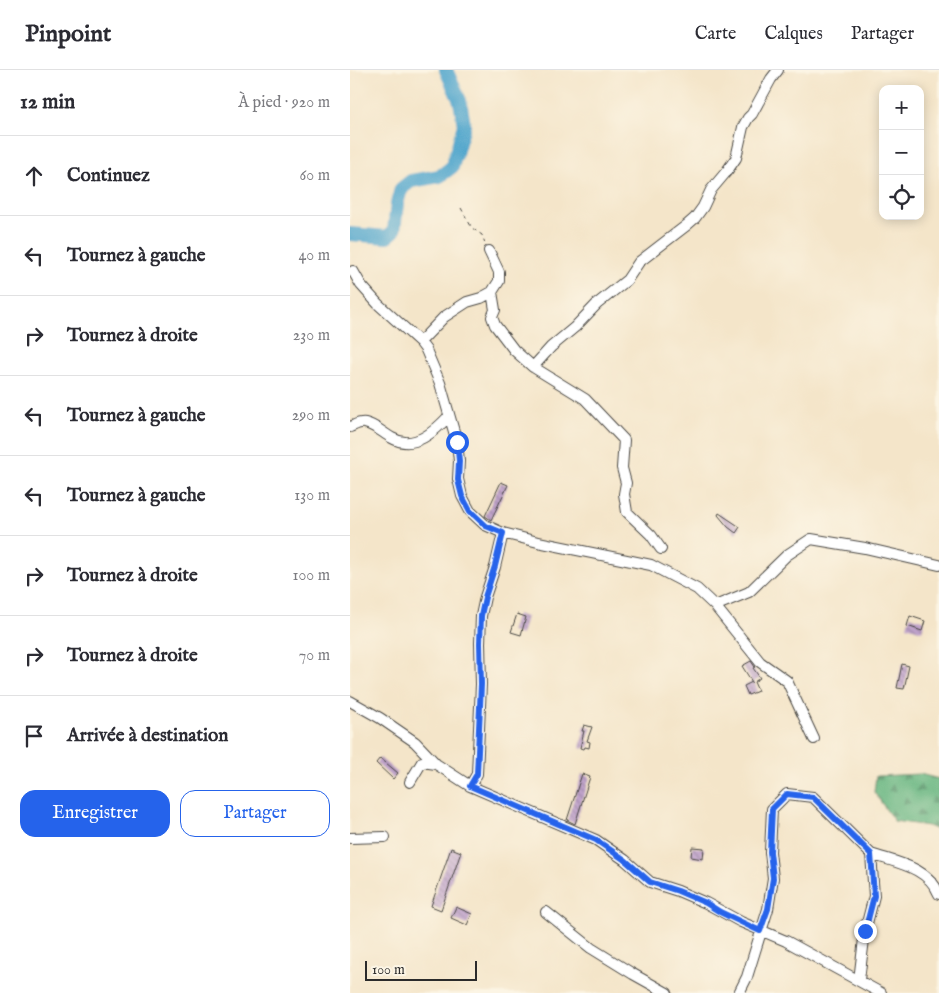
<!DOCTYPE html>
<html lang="fr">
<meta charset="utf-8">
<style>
body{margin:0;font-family:"IM FELL English",serif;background:#f7f7f7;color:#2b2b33}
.controls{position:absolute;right:15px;top:15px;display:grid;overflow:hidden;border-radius:10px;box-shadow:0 2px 12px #0003}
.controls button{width:45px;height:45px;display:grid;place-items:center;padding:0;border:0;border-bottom:1px solid #e1e1e2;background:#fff;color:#2b2b33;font:25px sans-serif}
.scale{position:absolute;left:15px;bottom:12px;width:112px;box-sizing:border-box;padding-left:5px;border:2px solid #2b2b2b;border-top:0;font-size:14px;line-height:18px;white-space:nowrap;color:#2b2b2b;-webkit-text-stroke:4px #fcf5e5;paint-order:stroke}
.stop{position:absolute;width:15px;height:15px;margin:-11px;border:4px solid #2563eb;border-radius:50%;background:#fff}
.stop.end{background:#2563eb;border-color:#fff;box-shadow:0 1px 5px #0008}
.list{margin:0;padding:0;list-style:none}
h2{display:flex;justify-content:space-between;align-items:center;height:65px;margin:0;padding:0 20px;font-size:21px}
h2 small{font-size:16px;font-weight:400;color:#7c7c81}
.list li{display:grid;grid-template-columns:32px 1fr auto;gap:15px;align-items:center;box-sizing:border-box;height:80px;padding:0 20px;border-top:1px solid #e1e1e2}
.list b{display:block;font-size:19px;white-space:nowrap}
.list em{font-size:16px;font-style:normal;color:#7c7c81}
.actions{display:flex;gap:10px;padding:15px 20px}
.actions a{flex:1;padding:11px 0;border:1px solid #2563eb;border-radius:15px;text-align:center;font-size:18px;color:#2563eb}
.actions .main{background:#2563eb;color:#fff}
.icon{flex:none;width:28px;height:28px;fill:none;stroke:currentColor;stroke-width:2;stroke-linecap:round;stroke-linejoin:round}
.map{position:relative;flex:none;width:589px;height:923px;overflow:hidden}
header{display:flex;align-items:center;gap:30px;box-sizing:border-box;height:70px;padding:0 25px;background:#fff;border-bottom:1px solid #e1e1e2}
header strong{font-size:24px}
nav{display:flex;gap:28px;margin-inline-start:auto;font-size:18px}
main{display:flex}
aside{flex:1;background:#fff}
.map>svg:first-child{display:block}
.forest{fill:url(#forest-firs);stroke:#497056}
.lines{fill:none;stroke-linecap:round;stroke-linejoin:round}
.river{stroke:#50a5cc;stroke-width:14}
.building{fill:url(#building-back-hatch)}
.minor-casing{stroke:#494743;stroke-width:12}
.path{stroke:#494743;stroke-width:1;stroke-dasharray:4 4;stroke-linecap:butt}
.minor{stroke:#fff;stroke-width:10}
.route{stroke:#2563eb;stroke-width:6}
</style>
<header>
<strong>Pinpoint</strong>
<nav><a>Carte</a><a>Calques</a><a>Partager</a></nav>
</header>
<main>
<aside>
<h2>12 min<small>À pied · 920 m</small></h2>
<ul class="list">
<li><svg class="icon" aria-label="ahead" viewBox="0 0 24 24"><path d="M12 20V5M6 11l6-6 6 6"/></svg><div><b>Continuez</b></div><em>60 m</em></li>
<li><svg class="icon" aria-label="left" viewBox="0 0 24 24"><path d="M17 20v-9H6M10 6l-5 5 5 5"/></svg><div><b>Tournez à gauche</b></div><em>40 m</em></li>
<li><svg class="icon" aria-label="right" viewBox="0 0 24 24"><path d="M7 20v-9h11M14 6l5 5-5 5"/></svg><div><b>Tournez à droite</b></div><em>230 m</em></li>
<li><svg class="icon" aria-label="left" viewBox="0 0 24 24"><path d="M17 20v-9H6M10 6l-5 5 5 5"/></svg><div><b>Tournez à gauche</b></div><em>290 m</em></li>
<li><svg class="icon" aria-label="left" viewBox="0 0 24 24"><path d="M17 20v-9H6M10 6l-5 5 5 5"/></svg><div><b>Tournez à gauche</b></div><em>130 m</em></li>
<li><svg class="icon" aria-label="right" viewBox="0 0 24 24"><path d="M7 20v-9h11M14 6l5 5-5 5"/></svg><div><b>Tournez à droite</b></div><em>100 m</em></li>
<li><svg class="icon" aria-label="right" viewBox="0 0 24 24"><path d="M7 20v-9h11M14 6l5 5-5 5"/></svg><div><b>Tournez à droite</b></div><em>70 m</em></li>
<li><svg class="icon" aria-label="arrive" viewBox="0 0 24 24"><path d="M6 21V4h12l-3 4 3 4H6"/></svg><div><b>Arrivée à destination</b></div></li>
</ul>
<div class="actions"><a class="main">Enregistrer</a><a>Partager</a></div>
</aside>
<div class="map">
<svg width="589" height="923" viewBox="0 0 589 923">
<defs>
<pattern id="forest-firs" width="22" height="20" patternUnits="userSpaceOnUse" patternTransform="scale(1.25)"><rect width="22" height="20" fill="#67b681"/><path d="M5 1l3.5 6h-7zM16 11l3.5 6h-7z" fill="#55946a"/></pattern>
<pattern id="building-back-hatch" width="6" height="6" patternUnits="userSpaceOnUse" patternTransform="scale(1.25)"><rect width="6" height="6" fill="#c0a3cb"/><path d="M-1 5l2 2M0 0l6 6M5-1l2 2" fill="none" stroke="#9c85a5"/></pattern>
</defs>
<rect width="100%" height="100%" fill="#fcf5e5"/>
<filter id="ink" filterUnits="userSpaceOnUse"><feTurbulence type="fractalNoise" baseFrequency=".02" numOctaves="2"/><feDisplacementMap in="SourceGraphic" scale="10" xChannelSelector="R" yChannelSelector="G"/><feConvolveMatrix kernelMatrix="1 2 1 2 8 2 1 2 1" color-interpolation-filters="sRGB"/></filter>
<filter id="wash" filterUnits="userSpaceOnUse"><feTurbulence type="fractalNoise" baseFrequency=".0096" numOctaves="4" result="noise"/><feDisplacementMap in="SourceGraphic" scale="20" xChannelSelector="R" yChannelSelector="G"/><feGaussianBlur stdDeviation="1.12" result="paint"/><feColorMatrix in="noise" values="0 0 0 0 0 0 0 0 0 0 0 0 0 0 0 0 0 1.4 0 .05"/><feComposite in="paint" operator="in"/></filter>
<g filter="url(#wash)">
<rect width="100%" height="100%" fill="#f4e5c9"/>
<path class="forest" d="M570,704L589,709V761L578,756L544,751L524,722L526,706Z"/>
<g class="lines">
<path class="river" d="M0,164L37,167L44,161L47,134L51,119L61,111L90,106L102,97L114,55L110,31L96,0"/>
</g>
<g id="blocks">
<path class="building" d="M151,412L158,415L141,450L135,446Z
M369,443L390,457L386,463L378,457L368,445Z
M167,544L176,547L171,565L161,562Z
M560,546L575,551L572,561L557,556Z
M401,591L405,597L403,598L410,608L404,612L408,621L398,625L394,616L402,612L392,596Z
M552,594L559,596L554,619L547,618Z
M234,655L242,657L237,671L240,672L239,678L235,677L234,679L230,678L234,661H232Z
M30,688L48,703L43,709L26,693Z
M232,704L240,707L225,754L217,750Z
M342,777L354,778L353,789L341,787Z
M101,778L111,782L91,840L81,836Z
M106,837L122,844L117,855L101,848Z"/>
</g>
</g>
<g filter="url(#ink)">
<use href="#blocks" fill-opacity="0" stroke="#494743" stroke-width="1"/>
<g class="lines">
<g class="minor-casing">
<path id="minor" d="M3,201L11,215L28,234L70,272L76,280L90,313L107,372L109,391L108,409L112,426L120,441L135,455L153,463L188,472L301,495L347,519L365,536L410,592L437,611L464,669
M142,222L145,240L142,247L145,255L164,280L183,297L235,329L274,370L272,398L276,413L274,424L277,442L301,465L311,479
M70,272L94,247L117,232L131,228L142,222L149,211V202L139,181
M183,297L201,277L225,257L247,234L277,210L289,192L337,155L345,148L353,137L361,120L377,101L386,88L393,57L398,48L402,44L421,9L428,0
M0,357C5,355 10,352 15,353C25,355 33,363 42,368C64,381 85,361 99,346
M365,536L399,522L437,485L461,469L515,478L589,495
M0,631L30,648L65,672L86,694
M60,712L72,692L86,694L120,716L246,770L275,790L300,812L328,821L356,833L391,852L436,871L531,923
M120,716L127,704L131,614L130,573L131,546L135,527L145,497L153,463
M0,768L35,767
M521,784C547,793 578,797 589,824
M196,842L241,878L283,904L317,923
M389,923L397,907L418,839L423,808L420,782L422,739L437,724L463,727L521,784L524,826L515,861L509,910"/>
</g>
<path class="path" d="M111,138L122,158L132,165L135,173"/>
<use href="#minor" class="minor"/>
</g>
</g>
<g class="lines" filter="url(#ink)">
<path class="route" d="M107,372L109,391L108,410L112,426L120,441L136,456L153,463L145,496L135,527L131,546L130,573L131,614L127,704L120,716L246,770L275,790L300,812L328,821L356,833L370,842L410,861L418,839L423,808L420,782L422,739L437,724L463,727L521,784L524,826L515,861"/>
</g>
</svg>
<div class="controls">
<button>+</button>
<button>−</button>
<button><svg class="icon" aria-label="locate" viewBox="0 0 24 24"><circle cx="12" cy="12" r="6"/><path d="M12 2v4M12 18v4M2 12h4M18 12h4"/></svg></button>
</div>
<div class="scale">100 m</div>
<div class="stop" style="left:107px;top:372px"></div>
<div class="stop end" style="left:515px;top:861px"></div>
</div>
</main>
